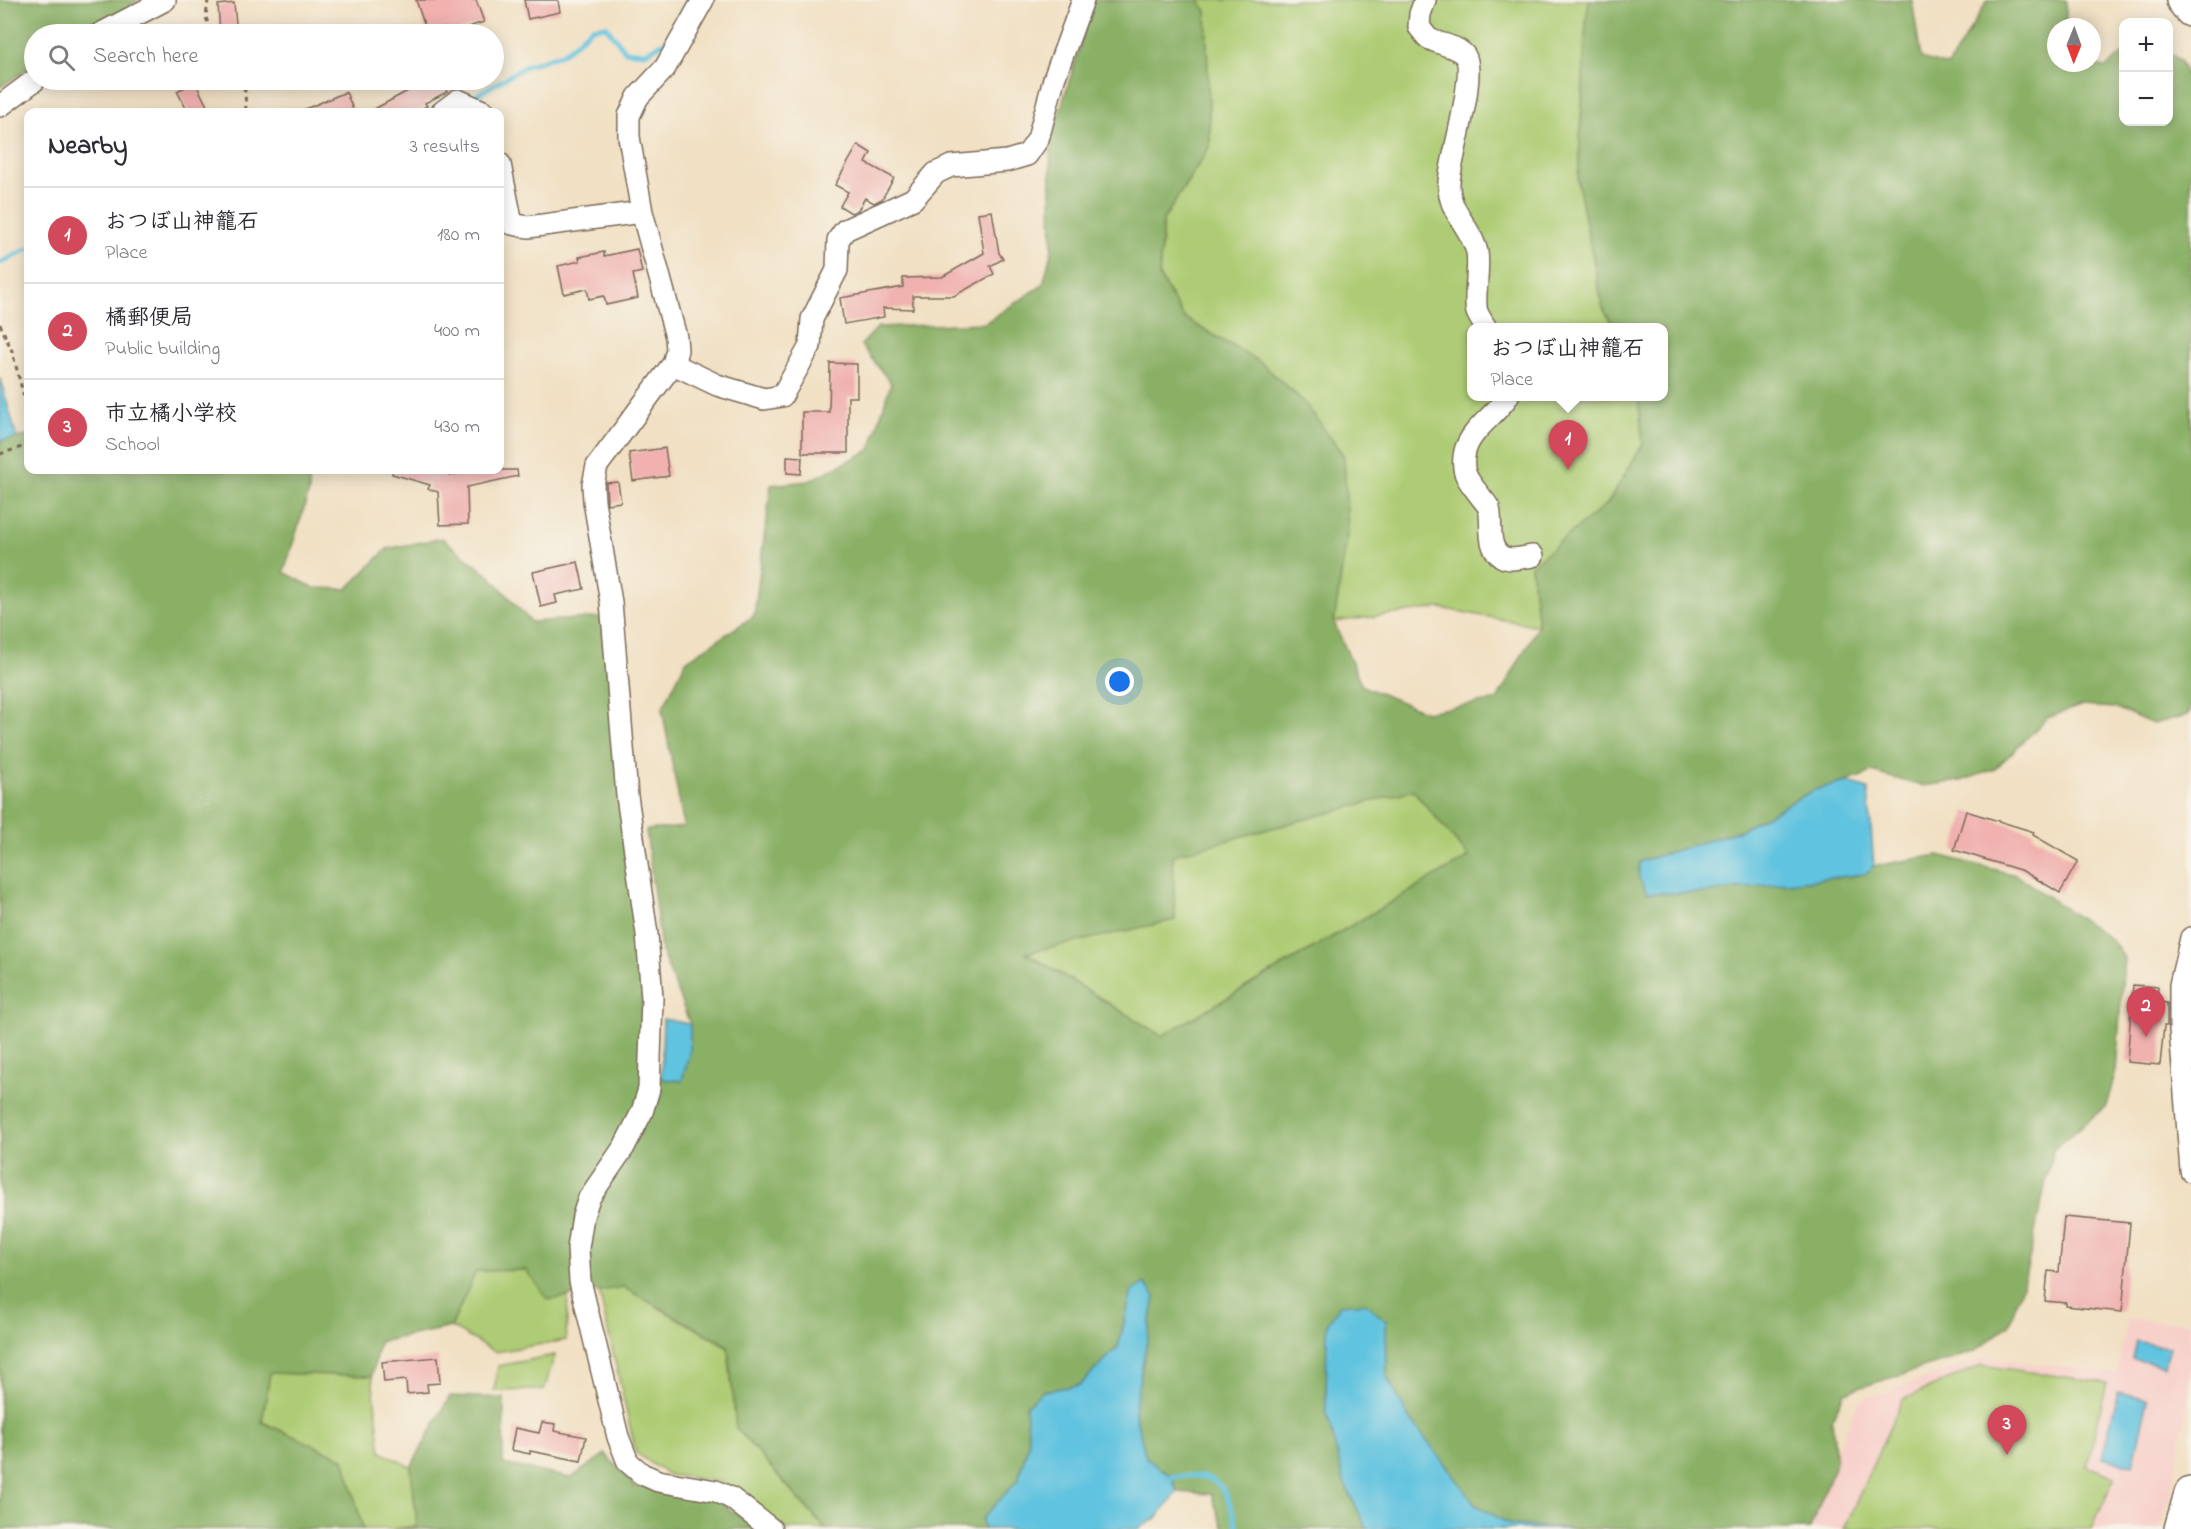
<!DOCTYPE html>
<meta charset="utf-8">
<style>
body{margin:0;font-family:"Indie Flower","Klee One",sans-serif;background:#f2f2f3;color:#2b2b33}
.controls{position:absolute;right:18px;top:18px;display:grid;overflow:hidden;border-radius:12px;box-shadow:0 3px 15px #0003}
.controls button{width:54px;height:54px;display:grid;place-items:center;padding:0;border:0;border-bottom:2px solid #e1e1e2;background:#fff;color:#2b2b33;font:30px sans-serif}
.compass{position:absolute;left:2047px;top:18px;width:54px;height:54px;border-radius:50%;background:#fff;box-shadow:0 3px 15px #0003;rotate:181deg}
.you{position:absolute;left:1120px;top:682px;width:21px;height:21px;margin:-15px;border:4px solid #fff;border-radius:50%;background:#1a73e8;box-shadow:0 0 0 9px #1a73e833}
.badge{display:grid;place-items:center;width:39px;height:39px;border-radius:50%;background:#d1495b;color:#fff;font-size:20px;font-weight:700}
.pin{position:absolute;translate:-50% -50px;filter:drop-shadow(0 2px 3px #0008)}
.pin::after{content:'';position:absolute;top:32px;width:21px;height:18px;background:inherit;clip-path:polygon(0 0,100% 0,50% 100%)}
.popup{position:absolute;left:1467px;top:323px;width:201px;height:78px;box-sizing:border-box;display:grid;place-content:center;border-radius:12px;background:#fff;filter:drop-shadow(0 2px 4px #0005);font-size:20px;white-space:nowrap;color:#7c7c81}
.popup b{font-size:22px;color:#2b2b33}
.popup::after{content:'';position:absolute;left:50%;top:100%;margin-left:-12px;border:12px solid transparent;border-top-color:#fff}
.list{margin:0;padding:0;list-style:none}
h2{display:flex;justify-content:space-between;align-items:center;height:78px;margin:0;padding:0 24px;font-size:26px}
h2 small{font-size:20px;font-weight:400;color:#7c7c81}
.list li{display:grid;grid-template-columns:39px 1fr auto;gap:18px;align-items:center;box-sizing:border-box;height:96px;padding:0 24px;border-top:2px solid #e1e1e2}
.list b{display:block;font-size:22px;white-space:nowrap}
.list p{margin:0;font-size:20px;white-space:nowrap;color:#7c7c81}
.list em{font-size:20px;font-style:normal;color:#7c7c81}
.icon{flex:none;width:33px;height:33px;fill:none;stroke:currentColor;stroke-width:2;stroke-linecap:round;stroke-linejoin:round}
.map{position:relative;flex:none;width:2191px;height:1529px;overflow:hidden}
.search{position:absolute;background:#fff;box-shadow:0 3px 15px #0003;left:24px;top:24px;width:480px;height:66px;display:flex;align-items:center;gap:15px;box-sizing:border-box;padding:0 21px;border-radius:33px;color:#7c7c81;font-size:22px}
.panel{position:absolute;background:#fff;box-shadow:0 3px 15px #0003;left:24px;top:108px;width:480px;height:366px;border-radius:12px}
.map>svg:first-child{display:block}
.built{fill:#f7d0ca}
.green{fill:#aecc74;stroke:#747b49;stroke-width:1.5}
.forest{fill:#8ab066;stroke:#626d42;stroke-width:1.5;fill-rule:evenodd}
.water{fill:#61c3df;stroke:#4e767e;stroke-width:1.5}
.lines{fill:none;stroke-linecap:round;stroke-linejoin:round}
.stream{stroke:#61c3df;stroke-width:5}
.building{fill:#f0b1af}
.minor-casing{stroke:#7b6a58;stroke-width:24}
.trunk-casing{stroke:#7b6a58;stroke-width:36}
.path{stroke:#7b6a58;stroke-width:3;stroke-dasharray:4.5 4.5;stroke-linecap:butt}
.minor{stroke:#fff;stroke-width:21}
.trunk{stroke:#fff;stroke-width:33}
</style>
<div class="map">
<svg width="2191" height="1529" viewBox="0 0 2191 1529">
<rect width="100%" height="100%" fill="#f7f3e8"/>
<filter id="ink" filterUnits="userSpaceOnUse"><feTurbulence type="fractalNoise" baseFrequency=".0167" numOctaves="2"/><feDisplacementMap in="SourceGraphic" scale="12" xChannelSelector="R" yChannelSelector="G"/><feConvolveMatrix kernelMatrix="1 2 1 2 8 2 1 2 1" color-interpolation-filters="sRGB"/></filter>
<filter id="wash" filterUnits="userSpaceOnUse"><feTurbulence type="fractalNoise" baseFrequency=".008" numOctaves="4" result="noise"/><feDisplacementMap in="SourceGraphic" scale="24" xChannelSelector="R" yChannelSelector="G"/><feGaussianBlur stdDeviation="1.35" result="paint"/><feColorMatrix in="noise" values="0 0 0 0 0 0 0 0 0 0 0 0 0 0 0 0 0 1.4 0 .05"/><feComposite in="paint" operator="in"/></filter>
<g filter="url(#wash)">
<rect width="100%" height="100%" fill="#f1e0c3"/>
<path class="built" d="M2128,1319L2191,1323V1368L2187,1408L2169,1501L2160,1529H1802L1859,1401L1986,1357L2116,1374Z"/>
<path class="green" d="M1199,0H1589L1586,22L1578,183L1603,308L1614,327L1472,328V396L1638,397L1643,444L1608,503L1531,566L1538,626L1440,608L1334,622L1348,529L1305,403L1260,362L1184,318L1159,276L1163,220L1210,146L1206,11Z
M1413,790L1469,857L1162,1036L1025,952L1175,920L1172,855Z
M526,1270L548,1299L568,1296L566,1340L495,1352L451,1327L476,1271Z
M623,1287L728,1347L736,1428L825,1529H786L722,1482L669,1475L636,1453L599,1291Z
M555,1355L544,1390L494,1391L498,1366Z
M1981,1365L2107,1383L2087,1466L2115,1477L2092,1529H1844L1902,1400Z
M270,1373L372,1376L381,1452L411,1467L417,1526L393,1529H363L344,1459L262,1422Z"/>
<path class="forest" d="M0,0H139L84,34H34V65L0,87Z
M1094,0H1199L1206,11L1210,146L1163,220L1159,276L1184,318L1260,362L1305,403L1344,456L1348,529L1334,622L1362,686L1426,712L1497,700L1538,626L1531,565L1608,503L1643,444L1638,397L1664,396V328L1614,327L1603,308L1578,183L1586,22L1589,0H1912L1921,58L1948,66L1988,0H2066V27H2056V63H2081L2106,67L2123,54L2124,122H2168L2169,53L2180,60L2191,88V710L2187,715L2153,724L2116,708L2080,706L2047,718L1995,769L1961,781L1922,786L1872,772L1846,782L1814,790L1738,831L1639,862L1647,893H1702L1864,874L1874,866L1938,855L2016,875L2112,940L2124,958L2116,1071L2106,1106L2053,1150L2026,1273L2009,1325L1974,1352L1845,1392L1832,1419L1836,1462L1810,1529H1569L1511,1525L1476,1505L1408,1416L1387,1376L1386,1321L1327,1324L1326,1409L1344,1482L1367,1529H1224L1211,1494L1177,1492L1172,1477L1146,1458L1134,1410L1155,1297L1132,1291L1118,1347L1080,1385L1043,1391L1026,1406L1029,1442L1018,1480L982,1519L984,1529H826L736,1428L728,1346L623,1287L548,1300L526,1270L476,1271L451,1327L379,1342L372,1376L270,1373L262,1422L344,1459L363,1529H0V441L28,436V470H309V492L284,572L314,588L347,589L387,549L442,538L491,577L531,622L605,617L642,936L643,1073L661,1079L681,1081L690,1024L661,950L646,830L684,827L662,709L686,661L754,616L771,485L809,481L870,450L891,383L861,345L878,327L985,323L1043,285L1052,249L1050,143ZM1413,790L1469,857L1162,1036L1026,953L1175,920L1173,855Z
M450,1396L504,1398L503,1464L571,1478L605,1454L635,1486L715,1499L758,1529H393L417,1526L411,1467Z"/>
<path class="water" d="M0,377L17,438L0,441Z
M1846,782L1868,789L1874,866L1865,874L1702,893H1647L1639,878V862L1738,831L1814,790Z
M663,1019L690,1024V1050L682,1081L661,1079Z
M1145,1283L1155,1297L1134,1410L1146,1458L1172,1477L1177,1492L1157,1518L1137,1529H984L982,1519L1018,1480L1029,1442L1026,1406L1043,1391L1080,1385L1118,1347L1132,1291Z
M1365,1303L1386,1321L1387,1377L1408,1416L1476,1505L1511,1525L1569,1529H1367L1344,1482L1326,1409L1327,1324L1340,1305Z
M2136,1341L2169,1348L2165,1366L2132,1359Z
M2118,1392L2148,1399L2133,1465L2102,1458Z"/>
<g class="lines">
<path class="stream" d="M476,102L478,94L526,66L564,53L592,28L606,26L625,51L645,53L668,40L689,0
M0,263L28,249
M1172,1477C1222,1471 1225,1487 1238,1529"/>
</g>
<g id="blocks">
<path class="building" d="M416,0H476L484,22L446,34L444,28L427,33Z
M524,0H558L560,12L528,19Z
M234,3L237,34H220L218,5Z
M428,80H442L447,92L425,103L427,106L416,112H369Z
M195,82L208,108L199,112H188L177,91Z
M346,92L354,112H298Z
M858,145L871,153L866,163L894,178L882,199L874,203L865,198L858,210L851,213L840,206L848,192L835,185Z
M992,211L999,253L1003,259L990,266L994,274L954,296H913V309L883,308L884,317L844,324L840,298L903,287V278L942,277L984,253L978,213Z
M637,249L642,272L633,274L638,298L606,305L604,296L589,299L587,289L564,294L558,266L580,261L579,257L604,252V256Z
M830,363L857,364V397H848V453H802V412H829Z
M665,448L669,476L633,481L629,453Z
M787,456L802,457L801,474L787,473Z
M392,470H453L451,475L480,470H517L518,476L467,487L468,524L440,525L438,492L428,489L430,485L392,474Z
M618,482L621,502L607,504L606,483Z
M578,562L584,589L555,595L557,603L541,607L533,572Z
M1966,811L2034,832L2033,835L2078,861L2060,893L2023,871L1954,850Z
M2133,985L2158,987L2157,1002L2167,1003V1026H2164L2160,1065L2127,1062Z
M2064,1217L2130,1223L2122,1312L2066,1306V1303L2045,1301L2048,1271L2059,1272Z
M438,1357L440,1383L427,1384L428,1392L407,1394L406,1380L384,1382L382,1362Z
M542,1422L555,1424L554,1431L586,1437L581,1461L530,1451V1454L511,1450L515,1428L539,1433Z"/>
</g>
</g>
<g filter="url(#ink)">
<use href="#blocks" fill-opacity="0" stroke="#7b6a58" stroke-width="1.5"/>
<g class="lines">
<g class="minor-casing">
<path id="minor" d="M703,0L665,68L638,97L629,116V137L642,212L676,337L677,350L673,364L597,466L593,485L594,501L611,602L627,796L647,934L652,998L649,1089L642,1112L624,1147L589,1198L583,1216L578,1248L580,1281L618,1437L628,1462L642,1474L658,1481L716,1491L731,1498L771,1529
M1425,0L1420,14L1419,27C1422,30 1425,35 1428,38C1439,45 1457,45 1465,56C1477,73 1451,158 1449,182C1447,211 1471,226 1477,252C1480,269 1473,299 1477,312C1479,317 1483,323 1486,328
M100,34L165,0
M0,106L35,80
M442,112L458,100L485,112
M500,164L512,224L528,227L642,212
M673,364L717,385L764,399L782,396L810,346L812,319L837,270L838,240L845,230L913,199L936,173L951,166L1007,161L1027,155L1038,139L1054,79L1083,0
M1508,396C1496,415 1471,429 1465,451C1460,473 1468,480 1481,497C1483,500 1487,504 1489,508C1493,523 1486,546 1501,556C1510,562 1523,557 1533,556
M2191,938L2180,985V1029L2191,1171"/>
</g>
<g class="trunk-casing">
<path id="trunk" d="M2183,0L2191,10
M2181,1529L2191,1494"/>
</g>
<path class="path" d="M208,0L206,17L211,34
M240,80L245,91L246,112
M0,324L12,351L28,412
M0,454L28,445"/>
<use href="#minor" class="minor"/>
<use href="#trunk" class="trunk"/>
</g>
</g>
</svg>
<div class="controls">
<button>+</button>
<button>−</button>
</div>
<svg class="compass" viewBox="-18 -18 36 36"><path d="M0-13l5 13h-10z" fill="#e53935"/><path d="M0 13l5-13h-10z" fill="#7c7c81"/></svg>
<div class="you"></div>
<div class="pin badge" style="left:1568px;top:470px">1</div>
<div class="popup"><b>おつぼ山神籠石</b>Place</div>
<div class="pin badge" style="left:2146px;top:1037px">2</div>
<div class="pin badge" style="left:2007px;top:1455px">3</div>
<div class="search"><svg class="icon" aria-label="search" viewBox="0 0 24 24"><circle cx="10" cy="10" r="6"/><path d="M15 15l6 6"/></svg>Search here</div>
<section class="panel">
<h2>Nearby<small>3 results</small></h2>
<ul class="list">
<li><span class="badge">1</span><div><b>おつぼ山神籠石</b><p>Place</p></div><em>180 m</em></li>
<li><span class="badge">2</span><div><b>橘郵便局</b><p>Public building</p></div><em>400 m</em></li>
<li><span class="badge">3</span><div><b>市立橘小学校</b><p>School</p></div><em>430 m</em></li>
</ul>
</section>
</div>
